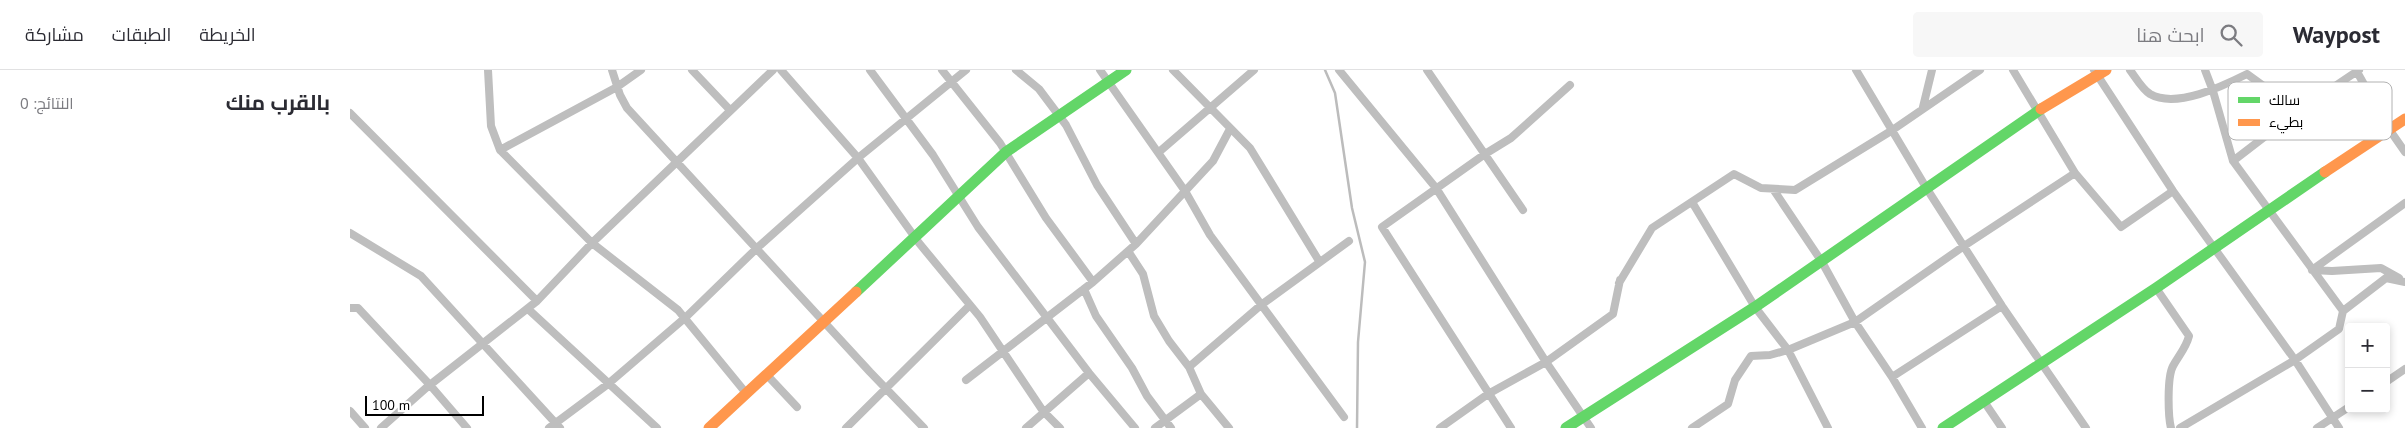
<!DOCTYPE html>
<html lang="ar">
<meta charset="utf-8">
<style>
body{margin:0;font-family:"PT Sans",Cairo,sans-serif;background:#f7f7f7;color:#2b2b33;direction:rtl}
.controls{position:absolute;right:15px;bottom:15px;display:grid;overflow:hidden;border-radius:5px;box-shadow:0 2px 8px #0003}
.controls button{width:45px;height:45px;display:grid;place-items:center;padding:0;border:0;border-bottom:1px solid #e1e1e2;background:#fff;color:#2b2b33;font:25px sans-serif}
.scale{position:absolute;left:15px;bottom:12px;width:119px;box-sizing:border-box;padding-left:5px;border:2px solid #000;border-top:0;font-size:14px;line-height:18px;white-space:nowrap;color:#000;-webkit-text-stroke:4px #fff;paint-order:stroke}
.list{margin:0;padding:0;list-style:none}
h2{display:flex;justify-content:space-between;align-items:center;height:65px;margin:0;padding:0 20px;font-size:21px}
h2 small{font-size:16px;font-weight:400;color:#7c7c81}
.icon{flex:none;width:28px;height:28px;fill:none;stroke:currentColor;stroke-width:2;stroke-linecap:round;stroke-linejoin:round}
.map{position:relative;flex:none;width:2055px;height:358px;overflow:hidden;direction:ltr}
header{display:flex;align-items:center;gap:30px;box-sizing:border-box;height:70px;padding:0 25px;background:#fff;border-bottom:1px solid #e1e1e2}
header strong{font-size:24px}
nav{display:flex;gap:28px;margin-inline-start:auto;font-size:18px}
.search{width:350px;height:45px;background:#f7f7f7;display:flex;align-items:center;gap:12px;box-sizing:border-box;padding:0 18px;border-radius:5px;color:#7c7c81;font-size:19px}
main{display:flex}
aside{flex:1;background:#fff}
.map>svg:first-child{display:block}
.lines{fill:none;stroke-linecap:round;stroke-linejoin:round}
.stream{stroke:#bcbcbc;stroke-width:2.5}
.street{stroke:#bebebe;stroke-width:8}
.fast{stroke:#63d668;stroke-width:11}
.slow{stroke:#ff974d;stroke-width:11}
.key{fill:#fff;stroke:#b2b2b2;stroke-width:1}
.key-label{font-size:14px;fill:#000}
</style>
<header>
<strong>Waypost</strong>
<div class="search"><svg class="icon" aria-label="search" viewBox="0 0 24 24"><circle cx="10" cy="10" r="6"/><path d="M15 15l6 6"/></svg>ابحث هنا</div>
<nav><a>الخريطة</a><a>الطبقات</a><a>مشاركة</a></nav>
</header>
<main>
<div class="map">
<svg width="2055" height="358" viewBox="0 0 2055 358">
<rect width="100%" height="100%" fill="#fff"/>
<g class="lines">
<path class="stream" d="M975,0L985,23L1002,138L1015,192L1008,272L1007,358"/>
<path class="street" d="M138,0L141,56L150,80L242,173L328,240L396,323
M262,0L270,25L277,38L520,302L574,358
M342,0L380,40
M431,0L508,88L569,173L630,247L693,341L710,358
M520,0L583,85L628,157L739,303L785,358
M592,0L650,73L696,148L743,212
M666,0L689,19L716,55L747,115L786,174
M750,0L835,121L860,165L994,347
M823,0L900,78L969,191
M989,0L1086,118L1196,292L1241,358
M1077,0L1173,140
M1506,0L1577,119L1652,236L1736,358
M1663,0L1725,103L1771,157L1823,121
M1744,0L1823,121L1945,290L1989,358
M1780,0C1786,8 1792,19 1800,24C1826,39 1873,16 1897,4L1948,41
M1855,0L1863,21L1883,91L1993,241
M2006,0L2039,59L2055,82
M1573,37L1582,0
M0,43L187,231
M150,80L267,17L291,0
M809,82L904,0
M1883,91L1948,41L2009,0
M1423,119L1472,192L1505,252L1542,307L1572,358
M1342,132L1405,237L1438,280L1478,358
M0,163L71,206L210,358
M778,181L793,204L804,246L819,271L839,297L851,324L879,358
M1962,200L2055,133
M1962,200L1982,201L2031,198L2049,208
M1269,213L1302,158L1384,104L1411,118L1445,120L1541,61L1630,0
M1806,218L1839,266C1836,278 1829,285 1823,296C1817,307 1818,346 1821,358
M734,219L746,246L782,298L797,326L821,358
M0,238H8L80,315L117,358
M178,239L307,358
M839,297L911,235L999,171
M416,304L447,337
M1542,307L1652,236
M616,310L743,212L786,174L863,91L880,59
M2036,312L2055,299
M1633,330L1652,358
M0,341L15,358
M31,358L76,318L187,231L242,173L423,0
M199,358L258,314L336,247L407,178L508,88L616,0
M496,358L620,235
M676,358L739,303
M805,358L851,324
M1090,358L1138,324L1196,292L1263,244L1270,210
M1161,358L1032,157L1135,84L1161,68L1220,15
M1342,358L1378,334L1385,310L1401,286L1420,285L1438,280L1505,252L1614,176L1725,103
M1830,358L1945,290L1989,259L1993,241L2036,208L2055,212
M1967,358L1999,337"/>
<path class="fast" d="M506,222L656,82L776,0
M1216,358L1405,237L1691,39
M1593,358L1806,218L1975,102"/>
<path class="slow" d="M1691,39L1756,0
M1975,102L2055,49
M359,358L506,222"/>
</g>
<rect x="1878" y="12" width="164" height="58" rx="8" class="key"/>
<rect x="1888" y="27" width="22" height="6" fill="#63d668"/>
<rect x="1888" y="49" width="22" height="7" fill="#ff974d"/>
<g class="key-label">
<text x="1919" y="35">سالك</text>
<text x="1919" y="57">بطيء</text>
</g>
</svg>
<div class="controls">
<button>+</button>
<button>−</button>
</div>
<div class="scale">100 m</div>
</div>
<aside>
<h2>بالقرب منك<small>النتائج: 0</small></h2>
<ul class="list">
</ul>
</aside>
</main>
